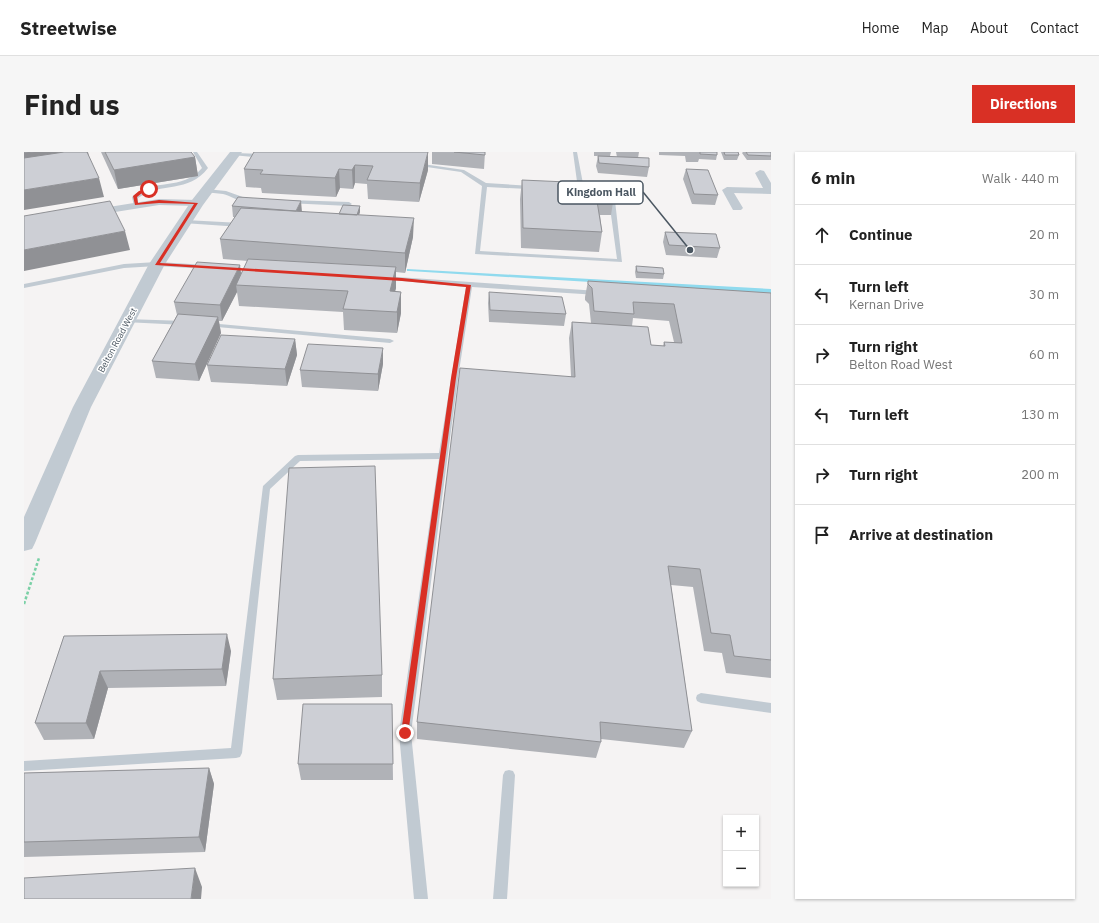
<!DOCTYPE html>
<meta charset="utf-8">
<style>
body{margin:0;font-family:"IBM Plex Sans",sans-serif;background:#f6f6f6;color:#222}
.controls{position:absolute;right:12px;bottom:12px;display:grid;overflow:hidden;border-radius:0px;box-shadow:0 1px 3px #0004}
.controls button{width:36px;height:36px;display:grid;place-items:center;padding:0;border:0;border-bottom:1px solid #e0e0e0;background:#fff;color:#222;font:20px sans-serif}
.stop{position:absolute;width:12px;height:12px;margin:-9px;border:3px solid #d93025;border-radius:50%;background:#fff}
.stop.end{background:#d93025;border-color:#fff;box-shadow:0 1px 4px #0008}
.list{margin:0;padding:0;list-style:none}
h2{display:flex;justify-content:space-between;align-items:center;height:52px;margin:0;padding:0 16px;font-size:17px}
h2 small{font-size:13px;font-weight:400;color:#767676}
.list li{display:grid;grid-template-columns:26px 1fr auto;gap:12px;align-items:center;box-sizing:border-box;height:60px;padding:0 16px;border-top:1px solid #e0e0e0}
.list b{display:block;font-size:15px;white-space:nowrap}
.list p{margin:0;font-size:13px;white-space:nowrap;color:#767676}
.list em{font-size:13px;font-style:normal;color:#767676}
.icon{flex:none;width:22px;height:22px;fill:none;stroke:currentColor;stroke-width:2;stroke-linecap:round;stroke-linejoin:round}
.map{position:relative;flex:none;width:747px;height:747px;overflow:hidden;border-radius:0px}
header{display:flex;align-items:center;gap:24px;box-sizing:border-box;height:56px;padding:0 20px;background:#fff;border-bottom:1px solid #e0e0e0}
header strong{font-size:19px}
nav{display:flex;gap:22px;margin-inline-start:auto;font-size:14px}
.intro{display:flex;align-items:center;justify-content:space-between;box-sizing:border-box;height:96px;padding:0 24px}
h1{margin:0;font-size:28px}
.button{padding:10px 18px;border-radius:0px;background:#d93025;color:#fff;font-size:14px;font-weight:700}
main{display:flex;gap:24px;padding:0 24px}
aside{flex:1;background:#fff;border-radius:0px;box-shadow:0 1px 3px #0004}
.map>svg:first-child{display:block}
.lines{fill:none;stroke-linecap:round;stroke-linejoin:round}
.stream{fill:#90daee;fill-rule:evenodd}
.path{stroke:#7ad0a6;stroke-width:2.5;stroke-dasharray:3 2;stroke-linecap:butt}
.service{fill:#c1cad2;fill-rule:evenodd}
.minor{fill:#c1cad2;fill-rule:evenodd}
.tertiary{fill:#c1cad2;fill-rule:evenodd}
.wall{fill:#b0b2b7;fill-rule:evenodd}
.shaded-wall{fill:#909195}
.building{fill:#cdcfd5;stroke:#909195}
.route{fill:#d93025}
.labels{text-anchor:middle;dominant-baseline:central;stroke-width:3;stroke-linejoin:round;paint-order:stroke}
.far-street-label{font-size:9px;fill:#4a5661;stroke:#fff}
.leader{fill:none;stroke:#4a5661;stroke-width:1.5}
.callout-dot{fill:#4a5661;stroke:#fff;stroke-width:1.5}
.callout{fill:#fff;stroke:#4a5661;stroke-width:1.5}
.callout-label{font-size:11px;text-anchor:middle;font-weight:bold;fill:#4a5661}
</style>
<header>
<strong>Streetwise</strong>
<nav><a>Home</a><a>Map</a><a>About</a><a>Contact</a></nav>
</header>
<div class="intro"><h1>Find us</h1><a class="button">Directions</a></div>
<main>
<div class="map">
<svg width="747" height="747" viewBox="0 0 747 747">
<rect width="100%" height="100%" fill="#f5f3f3"/>
<g class="lines">
<path class="stream" d="M383,117L747,137V141L385,119H383Z"/>
<path class="path" d="M0,452L15,406"/>
<path class="service" d="M169,0H173L184,16C164,42 138,29 114,46V54H110L108,45C129,25 158,40 178,16Z
M549,0H553L560,37L587,38L590,40L598,110L451,102L458,34L437,20L389,13L392,11L440,18L462,31L554,37ZM463,35L584,41L593,107L456,99Z
M210,1L239,2L242,4L239,6L208,3V2Z
M182,37L202,39L227,48C218,53 208,44 199,42C193,41 186,41 180,40L179,39Z
M265,48L325,50L328,52L325,54L263,51V49Z
M161,68L217,71L220,73L217,75L159,71V69Z
M133,110L183,113L186,115L183,117L133,114L100,116L0,136V132L100,112Z
M359,124L574,139L577,141L574,143L448,135L434,226L387,581L404,747H390L375,581L415,307L276,309L246,337L218,601L216,605L212,606L0,619V609L207,596L239,334L271,304L274,303L415,301L442,135L357,127L356,126Z
M102,167L161,169L164,171L161,173L100,170V168Z
M184,171L366,187L370,189L366,191L182,174L181,173Z
M677,541L747,551V561L677,551L673,549L672,546L673,543Z
M485,618L489,619L491,623L483,747H469L479,623L481,619Z"/>
<path class="minor" d="M736,18L740,19L747,31V42L710,41L719,56L717,58H709L698,38L703,35L739,36L731,21Z
M135,47L173,48L179,51L173,54L135,53L66,64L60,61L66,58Z"/>
<path class="tertiary" d="M206,0H218L179,53L141,112L67,255L11,391L8,397L0,399V365L49,255L125,112L168,48Z"/>
</g>
<path class="wall" d="M77,0H167L171,5L174,24L94,37Z
M230,0L404,18L395,50L344,47L343,32L331,31L329,37L316,36L312,45L238,41L237,36L222,35L220,17Z
M408,0H461L460,17L408,12Z
M570,0H587L586,4H570Z
M592,0H615L614,6L625,15L623,25L574,21L572,14L574,4L593,5Z
M635,0H693V3L692,8L675,7L674,10H662L661,4L635,3Z
M697,0H714L715,3L713,8H700Z
M719,0H747V8H723L718,1Z
M662,17L694,43L691,53L668,52L659,27Z
M498,28L590,44L587,63H576L578,80L575,100L497,96L496,47Z
M214,45L278,60L315,62L336,54V60L335,63L389,85L381,121L372,120V136L371,139L377,140V161L373,181L320,178L319,160L215,154L213,140L198,169H195L197,181L175,229L132,226L128,209L153,163L150,150L217,122L224,109L199,107L196,87L211,65H209L208,54Z
M641,80L696,96L693,106L642,103L639,90Z
M612,114L640,122L639,127L612,126L611,120Z
M564,129L747,141V526L702,521L698,501L680,499L669,435L647,433L668,579L660,596L577,587V590L572,606L393,587V570L547,224L545,186L548,170L567,171L565,152L561,148V145ZM609,166L645,169L650,190H640L639,194L627,193L608,174Z
M465,140L542,162L540,174L465,170L464,151Z
M271,187L273,203L263,234L187,230L183,213Z
M359,212L354,239L278,235L276,218Z
M40,484L207,499L202,534L84,536L70,587L20,588L11,571Z
M358,523V545L253,548L249,527Z
M368,552L369,628H277L274,612Z
M185,616L190,632L181,700L0,705V621Z"/>
<path class="shaded-wall" d="M10,0H64L66,10L0,21V1Z
M404,0V18L395,50L396,31Z
M171,5L174,24L94,37L90,18Z
M331,13V31L329,37L328,18Z
M315,17L316,36L312,45L311,26Z
M75,26L80,45L0,58V38Z
M277,49L278,60L273,69L272,59Z
M336,54V60L331,73V68Z
M390,66L389,85L381,121V101Z
M101,79L106,98L0,119V98Z
M216,113L218,128L212,133L213,140L198,169L196,153Z
M372,115V136L366,160V139Z
M377,140V161L373,181V160Z
M194,165L197,181L175,229L171,212Z
M271,187L273,203L263,234L261,217Z
M359,196V212L354,239V222Z
M203,482L207,499L202,534L198,517Z
M76,519L84,536L70,587L62,571Z
M185,616L190,632L181,700L175,685Z
M171,716L178,735L177,747H167Z"/>
<path class="building" d="M0,0H10L0,1Z
M40,0H63L75,26L0,38V6Z
M81,0H167L171,5L90,18Z
M230,0H404L396,31L343,28L349,14L331,13L328,18L315,17L311,26L236,22L239,18L220,17Z
M430,0H461V3Z
M676,0H693V3L676,2Z
M700,0H714L715,3H701Z
M722,0H747V4L724,3Z
M574,4L625,6V15L575,11Z
M662,17L684,18L694,43L670,42Z
M498,28L588,32L590,44L572,43L578,80L499,76Z
M214,45L277,49L272,59L208,54Z
M86,49L101,79L0,98V64Z
M319,53L336,54L333,63L315,62Z
M217,56L390,66L381,101L196,87Z
M641,80L692,82L696,96L645,93Z
M224,107L372,115L366,139L377,140L373,160L319,157L324,139L212,133Z
M173,110L216,113L196,153L150,150Z
M612,114L639,116L640,122L613,120Z
M564,129L747,141V508L710,504L706,483L687,481L676,417L644,414L668,579L576,570L577,590L393,570L436,216L551,225L548,170L624,175L627,193L641,194L640,190L658,191L650,152L609,150L610,162L570,159L568,136L564,132Z
M465,140L538,145L542,162L466,158Z
M154,162L194,165L171,212L128,209Z
M197,183L271,187L261,217L183,213Z
M284,192L359,196L354,222L276,218Z
M351,314L358,523L249,527L265,316Z
M203,482L198,517L76,519L62,571H11L40,484Z
M279,552H368L369,612H274Z
M185,616L175,685L0,690V621Z
M171,716L167,747H0V726Z"/>
<path class="route" d="M125,36L126,38L118,41L113,45L114,51L135,48L174,51L136,111L378,126L447,133L432,226L384,583L381,584L377,581L427,226L442,135L378,129L131,113L170,52L135,51L111,53L109,44L115,39Z"/>
<g class="labels">
<g class="far-street-label">
<text transform="translate(93 188) rotate(-62)">Belton Road West</text>
</g>
</g>
<path class="leader" d="M666 98L619 40"/>
<circle class="callout-dot" cx="666" cy="98" r="4"/>
<rect class="callout" x="534" y="29" width="85" height="23" rx="4"/>
<g class="callout-label">
<text x="577" y="44">Kingdom Hall</text>
</g>
</svg>
<div class="controls">
<button>+</button>
<button>−</button>
</div>
<div class="stop" style="left:125px;top:37px"></div>
<div class="stop end" style="left:381px;top:581px"></div>
</div>
<aside>
<h2>6 min<small>Walk · 440 m</small></h2>
<ul class="list">
<li><svg class="icon" aria-label="ahead" viewBox="0 0 24 24"><path d="M12 20V5M6 11l6-6 6 6"/></svg><div><b>Continue</b></div><em>20 m</em></li>
<li><svg class="icon" aria-label="left" viewBox="0 0 24 24"><path d="M17 20v-9H6M10 6l-5 5 5 5"/></svg><div><b>Turn left</b><p>Kernan Drive</p></div><em>30 m</em></li>
<li><svg class="icon" aria-label="right" viewBox="0 0 24 24"><path d="M7 20v-9h11M14 6l5 5-5 5"/></svg><div><b>Turn right</b><p>Belton Road West</p></div><em>60 m</em></li>
<li><svg class="icon" aria-label="left" viewBox="0 0 24 24"><path d="M17 20v-9H6M10 6l-5 5 5 5"/></svg><div><b>Turn left</b></div><em>130 m</em></li>
<li><svg class="icon" aria-label="right" viewBox="0 0 24 24"><path d="M7 20v-9h11M14 6l5 5-5 5"/></svg><div><b>Turn right</b></div><em>200 m</em></li>
<li><svg class="icon" aria-label="arrive" viewBox="0 0 24 24"><path d="M6 21V4h12l-3 4 3 4H6"/></svg><div><b>Arrive at destination</b></div></li>
</ul>
</aside>
</main>
